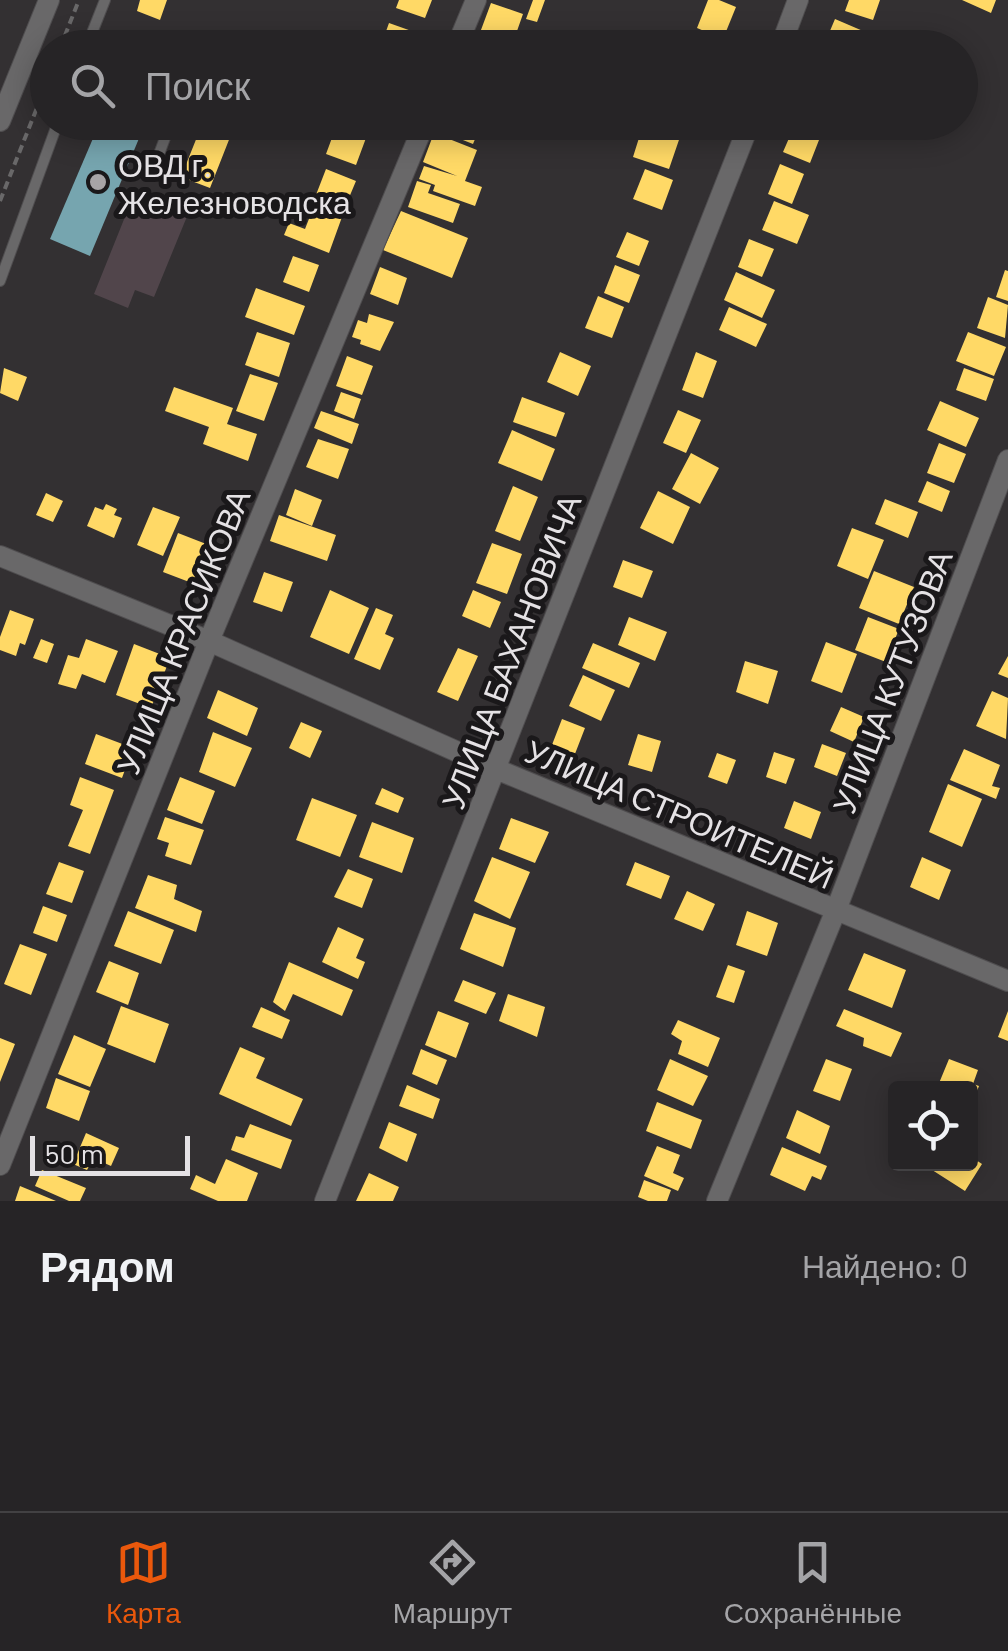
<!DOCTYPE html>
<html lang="ru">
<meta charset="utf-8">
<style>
body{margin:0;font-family:Barlow,sans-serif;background:#323032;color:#f1f3f6}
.controls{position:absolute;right:30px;bottom:30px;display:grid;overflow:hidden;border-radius:10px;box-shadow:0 5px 25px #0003}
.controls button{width:90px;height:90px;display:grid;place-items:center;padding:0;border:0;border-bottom:2px solid #424143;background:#262426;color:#f1f3f6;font:50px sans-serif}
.scale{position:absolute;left:30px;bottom:25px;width:160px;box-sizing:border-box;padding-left:10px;border:5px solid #e5e2e5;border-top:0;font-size:28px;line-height:35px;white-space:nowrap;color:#e5e2e5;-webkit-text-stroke:8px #1a181a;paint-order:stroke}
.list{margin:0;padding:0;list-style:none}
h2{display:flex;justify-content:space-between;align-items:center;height:130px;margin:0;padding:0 40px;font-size:42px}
h2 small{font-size:32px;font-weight:400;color:#a4a4a7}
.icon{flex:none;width:55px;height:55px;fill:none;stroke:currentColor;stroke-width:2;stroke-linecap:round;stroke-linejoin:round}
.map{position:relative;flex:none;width:1008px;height:1201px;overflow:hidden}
.search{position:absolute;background:#262426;box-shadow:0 5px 25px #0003;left:30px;right:30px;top:30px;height:110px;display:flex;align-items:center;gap:25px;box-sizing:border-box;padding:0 35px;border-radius:55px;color:#a4a4a7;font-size:38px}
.sheet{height:310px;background:#262426}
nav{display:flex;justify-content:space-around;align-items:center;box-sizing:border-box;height:140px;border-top:2px solid #424143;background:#262426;font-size:28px;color:#a4a4a7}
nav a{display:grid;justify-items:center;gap:5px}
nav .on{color:#ea580c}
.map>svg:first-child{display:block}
.homes{fill:#ffd966}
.public{fill:#76a5af}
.building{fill:#51454b}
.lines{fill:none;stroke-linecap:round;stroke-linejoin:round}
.lane-casing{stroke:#4f4d4f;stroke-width:12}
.street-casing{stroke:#4f4d4f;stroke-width:22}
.path{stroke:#696869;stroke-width:4;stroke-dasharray:8 5;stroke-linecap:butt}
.lane{stroke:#696869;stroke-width:10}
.street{stroke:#696869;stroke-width:20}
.poi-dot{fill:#a7a4a6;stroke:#1a181a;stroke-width:4}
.labels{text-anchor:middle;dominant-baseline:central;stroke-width:10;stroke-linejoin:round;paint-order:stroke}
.poi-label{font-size:32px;fill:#e5e2e5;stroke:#1a181a;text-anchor:start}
.street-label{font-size:32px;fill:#e5e2e5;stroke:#1a181a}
</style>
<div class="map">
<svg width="1008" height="1201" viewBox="0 0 1008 1201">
<rect width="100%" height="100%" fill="#333032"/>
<path class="homes" d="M140,0H167L160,20L137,11Z
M399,0H432L425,18L396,8Z
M533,0H545L537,22L526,19Z
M708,0H719L736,7L723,39L697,28Z
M849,0H880L873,20L845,11Z
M962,0H996L991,13Z
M491,3L523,14L511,48L478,38Z
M835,19L863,31L856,48L824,45Z
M389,23L420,34L415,48H380Z
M203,122H236L210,188L181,177Z
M443,122H482L473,144L440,131Z
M644,122L681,134L669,169L633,157Z
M799,122H845L838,140L798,125Z
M336,127L366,138L356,165L326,154Z
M793,129L819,140L810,163L783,152Z
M434,133L477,150L465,181L482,187L475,206L433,191L435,185L419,179L424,166L457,176L423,162Z
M780,164L804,174L792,204L768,194Z
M326,169L356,181L343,212L314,200Z
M645,169L673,180L662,210L633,199Z
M417,181L431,185L428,193L460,204L453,223L408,207Z
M774,201L809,215L797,244L762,230Z
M314,206L342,217L329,253L284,235L289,223L305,229Z
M401,211L468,238L452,278L383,250Z
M627,232L649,241L639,266L616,257Z
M749,239L774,249L762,277L738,267Z
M293,256L319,265L309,292L283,282Z
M615,265L640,275L629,303L604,293Z
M380,267L407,278L398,305L370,294Z
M1005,270L1008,271V301L996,297Z
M736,272L775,290L762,318L724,300Z
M256,288L305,306L294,335L245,317Z
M598,296L624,307L612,338L585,328Z
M988,297L1008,305L1005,338L977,328Z
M729,307L767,324L756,347L719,330Z
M369,314L394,322L380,351L360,344L361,340L352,337L358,320L367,323Z
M257,332L290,343L279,377L245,365Z
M968,332L1006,347L994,376L956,361Z
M560,352L591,366L578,396L547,382Z
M696,352L717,361L703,398L682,390Z
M347,356L373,366L362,395L336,386Z
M4,368L27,377L18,401L0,393Z
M964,368L994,379L986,401L956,390Z
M250,374L278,383L264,421L236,411Z
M174,387L233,408L227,424L257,434L248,461L203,444L209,427L165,411Z
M341,392L361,399L354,419L334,411Z
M522,397L565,413L556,437L513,422Z
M940,401L979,418L966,447L927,430Z
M678,410L701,420L686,453L663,443Z
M321,411L359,424L352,444L314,428Z
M512,430L555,449L542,481L498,463Z
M318,439L349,449L338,479L306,467Z
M939,443L966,454L954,483L927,473Z
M691,453L719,468L700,504L672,489Z
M927,481L950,491L942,512L918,502Z
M513,486L538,497L520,541L495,531Z
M295,489L322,500L312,526L286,515Z
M658,491L690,507L673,544L640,528Z
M46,493L63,501L53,522L36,515Z
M885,499L918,512L908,538L875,524Z
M106,504L117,509L114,515L122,518L114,538L87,526L95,507L103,510Z
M153,507L180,517L163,556L137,545Z
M279,515L336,535L327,561L270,541Z
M852,528L884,540L868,579L837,566Z
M178,533L219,549L205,588L163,572Z
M492,543L522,554L507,594L476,583Z
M623,560L653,571L642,598L613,587Z
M874,571L914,587L899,624L859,608Z
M264,572L293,582L282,612L253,602Z
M330,590L369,608L349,654L310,637Z
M473,590L501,602L490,628L462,616Z
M376,608L393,615L385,634L394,638L380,670L354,659Z
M10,610L34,619L25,645L20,643L16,656L0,650V637Z
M629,617L667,632L655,661L618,645Z
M868,617L899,629L886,662L855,650Z
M41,639L54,644L47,663L33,658Z
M86,639L118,651L105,683L82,674L76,689L58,684L68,655L79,658Z
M826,642L857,654L842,693L811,681Z
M593,643L640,663L629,688L582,668Z
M134,644L170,658L151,708L116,695Z
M458,648L478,656L458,701L437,692Z
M1008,656V678L998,674Z
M745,661L778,671L768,704L736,692Z
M583,675L615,690L601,721L569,706Z
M218,690L258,708L247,736L207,718Z
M992,691L1008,698L1006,739L976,726Z
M841,707L864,717L854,742L830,731Z
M562,719L585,728L573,759L550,750Z
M301,722L322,731L310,758L289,748Z
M213,732L252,748L235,787L199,772Z
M96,734L133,748L122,778L85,764Z
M638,734L661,741L652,772L628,765Z
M822,744L846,753L837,776L814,767Z
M964,749L1000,765L992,786L1000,788L996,799L950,780Z
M774,752L795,759L786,784L766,777Z
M717,753L736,760L727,784L708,777Z
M80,777L114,790L90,854L68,846L83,810L70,805Z
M180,777L215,791L202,824L167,810Z
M948,784L982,799L962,847L929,832Z
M382,788L404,798L398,813L375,804Z
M312,798L357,815L340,857L296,840Z
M794,801L821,812L811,839L784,828Z
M165,817L204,830L191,865L165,856L169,843L157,839Z
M511,818L549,832L535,863L499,849Z
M372,822L414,838L402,873L359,857Z
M492,857L530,872L510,919L474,901Z
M922,857L951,870L939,900L910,887Z
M59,862L84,871L72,903L46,894Z
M635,862L670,876L661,899L626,885Z
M348,869L373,879L362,908L334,897Z
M148,875L177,885L174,899L202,911L196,932L135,908Z
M687,891L715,904L703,931L674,919Z
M43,906L67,915L57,942L33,933Z
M128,911L174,930L161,964L114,946Z
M747,911L778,923L767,956L736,945Z
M474,913L516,928L503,967L460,949Z
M338,927L364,939L356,958L365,962L358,979L322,962Z
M20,944L47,954L31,995L4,984Z
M864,953L906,970L892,1008L848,990Z
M109,961L139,973L128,1005L96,992Z
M289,962L353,990L342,1016L293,994L285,1011L273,1002Z
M728,965L745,971L734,1003L716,997Z
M463,980L496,993L486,1014L454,1001Z
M508,994L545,1007L537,1037L499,1021Z
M121,1006L169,1024L155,1063L107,1044Z
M261,1007L290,1020L282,1039L252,1027Z
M844,1009L902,1033L891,1057L863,1046L864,1038L836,1026Z
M438,1011L469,1023L456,1058L425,1045Z
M1008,1011V1041L998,1037Z
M678,1020L720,1038L708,1067L678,1054L682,1041L671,1034Z
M74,1035L106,1049L90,1087L58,1074Z
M0,1038L15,1044L0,1082Z
M240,1047L265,1058L256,1078L303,1099L291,1126L219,1094Z
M421,1049L447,1060L437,1085L412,1074Z
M670,1059L708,1076L693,1106L657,1090Z
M826,1059L852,1069L840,1101L813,1091Z
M949,1059L978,1070L973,1084L979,1086L971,1106L970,1088H937Z
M56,1078L90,1091L79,1121L46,1108Z
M407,1085L440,1099L433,1119L399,1106Z
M657,1102L702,1120L691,1149L646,1131Z
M797,1110L830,1126L820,1154L786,1138Z
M389,1122L417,1134L407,1162L379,1148Z
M250,1124L292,1140L281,1169L231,1150L236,1136L244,1138Z
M86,1133L119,1148L111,1166L93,1158L87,1170L73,1164Z
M657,1146L680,1155L673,1173L684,1178L678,1191L644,1176Z
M782,1147L827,1166L821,1180L812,1176L805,1191L770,1175Z
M970,1156L982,1164L965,1191L929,1168L932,1164H970Z
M226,1159L258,1173L247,1201H218L190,1189L196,1175L215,1184Z
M42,1170L86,1188L80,1201H69L35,1186Z
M369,1173L399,1187L393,1201H356Z
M644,1180L671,1190L667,1201H648L638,1197Z
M20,1186L56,1201H15Z"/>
<path class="public" d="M100,122L145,124L90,256L50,239Z"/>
<path class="building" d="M135,192L188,214L154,297L135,290L128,308L94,294Z"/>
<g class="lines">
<g class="lane-casing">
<path id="lane" d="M86,48L105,0
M153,170L171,122
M0,281L58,122"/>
</g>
<g class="street-casing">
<path id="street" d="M456,48L476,0
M780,48L798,0
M0,121L49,0
M0,556L209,641L496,769L1008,981
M0,1165L209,641L425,122
M325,1201L750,122
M717,1201L836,910L1008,460"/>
</g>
<path class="path" d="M60,48L79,0
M0,201L48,80"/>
<use href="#lane" class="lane"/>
<use href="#street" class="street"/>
</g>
<circle class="poi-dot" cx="98" cy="182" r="10"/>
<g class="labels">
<g class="poi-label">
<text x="118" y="164">ОВД г.<tspan x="118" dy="37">Железноводска</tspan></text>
</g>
<g class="street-label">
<text transform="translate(182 631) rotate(-68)">УЛИЦА КРАСИКОВА</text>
<text transform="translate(510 651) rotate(-69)">УЛИЦА БАХАНОВИЧА</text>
<text transform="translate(891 681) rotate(-69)">УЛИЦА КУТУЗОВА</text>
<text transform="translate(680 813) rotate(23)">УЛИЦА СТРОИТЕЛЕЙ</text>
</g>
</g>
</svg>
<div class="controls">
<button><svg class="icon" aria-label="locate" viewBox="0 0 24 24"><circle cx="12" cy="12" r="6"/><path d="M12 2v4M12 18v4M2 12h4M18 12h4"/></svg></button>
</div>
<div class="scale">50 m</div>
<div class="search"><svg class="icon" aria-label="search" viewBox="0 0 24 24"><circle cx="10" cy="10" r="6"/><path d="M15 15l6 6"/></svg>Поиск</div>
</div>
<section class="sheet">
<h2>Рядом<small>Найдено: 0</small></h2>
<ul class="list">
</ul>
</section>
<nav>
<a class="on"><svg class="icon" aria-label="map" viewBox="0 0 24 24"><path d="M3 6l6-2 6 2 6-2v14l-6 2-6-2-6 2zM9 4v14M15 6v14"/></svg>Карта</a>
<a><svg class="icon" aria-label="directions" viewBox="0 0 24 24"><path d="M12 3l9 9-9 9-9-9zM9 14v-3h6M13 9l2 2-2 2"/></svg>Маршрут</a>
<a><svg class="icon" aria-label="saved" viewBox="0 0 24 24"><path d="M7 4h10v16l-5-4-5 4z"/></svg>Сохранённые</a>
</nav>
